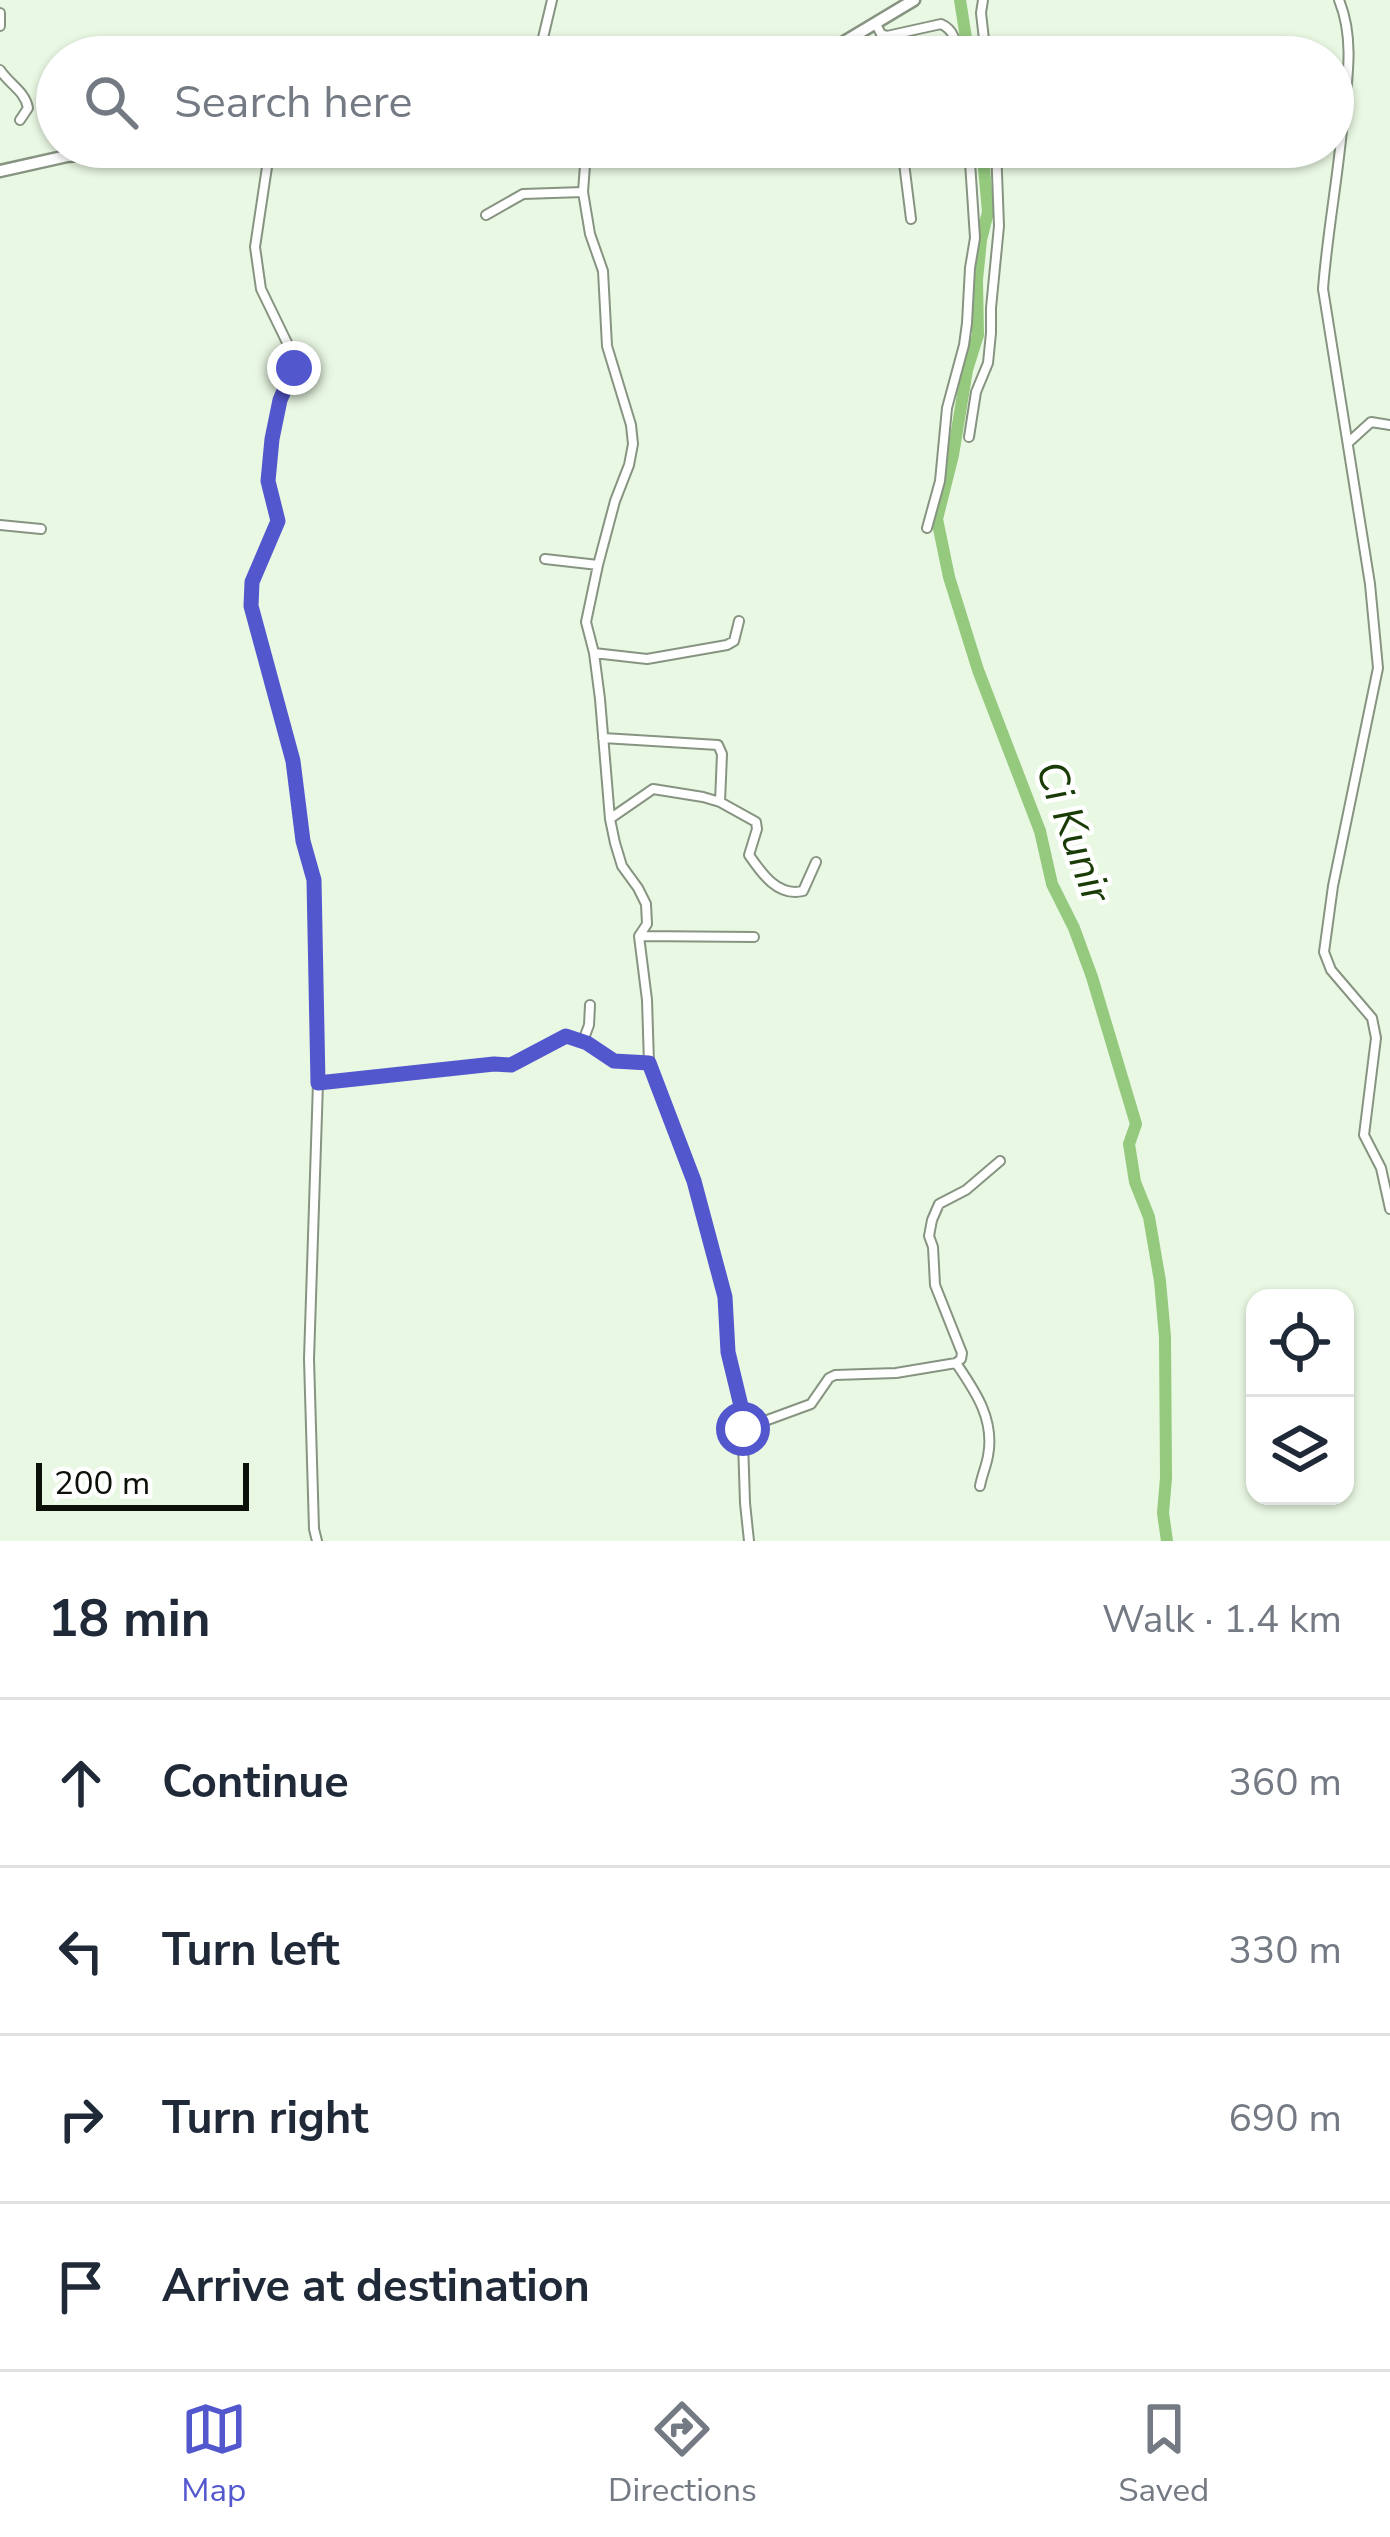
<!DOCTYPE html>
<meta charset="utf-8">
<style>
body{margin:0;font-family:"Nunito Sans",sans-serif;background:#f6f6f7;color:#1f2937}
.controls{position:absolute;right:36px;bottom:36px;display:grid;overflow:hidden;border-radius:24px;box-shadow:0 3px 9px #0004}
.controls button{width:108px;height:108px;display:grid;place-items:center;padding:0;border:0;border-bottom:3px solid #e0e1e3;background:#fff;color:#1f2937;font:60px sans-serif}
.scale{position:absolute;left:36px;bottom:30px;width:213px;box-sizing:border-box;padding-left:12px;border:6px solid #0b1009;border-top:0;font-size:33px;line-height:42px;white-space:nowrap;color:#0b1009;-webkit-text-stroke:9px #fff;paint-order:stroke}
.stop{position:absolute;width:36px;height:36px;margin:-27px;border:9px solid #5357ce;border-radius:50%;background:#fff}
.stop.end{background:#5357ce;border-color:#fff;box-shadow:0 3px 12px #0008}
.list{margin:0;padding:0;list-style:none}
h2{display:flex;justify-content:space-between;align-items:center;height:156px;margin:0;padding:0 48px;font-size:51px}
h2 small{font-size:39px;font-weight:400;color:#747a83}
.list li{display:grid;grid-template-columns:78px 1fr auto;gap:36px;align-items:center;box-sizing:border-box;height:168px;padding:0 48px;border-top:3px solid #e0e1e3}
.list b{display:block;font-size:45px;white-space:nowrap}
.list em{font-size:39px;font-style:normal;color:#747a83}
.icon{flex:none;width:66px;height:66px;fill:none;stroke:currentColor;stroke-width:2;stroke-linecap:round;stroke-linejoin:round}
.map{position:relative;flex:none;width:1390px;height:1541px;overflow:hidden}
.search{position:absolute;background:#fff;box-shadow:0 3px 9px #0004;left:36px;right:36px;top:36px;height:132px;display:flex;align-items:center;gap:30px;box-sizing:border-box;padding:0 42px;border-radius:66px;color:#747a83;font-size:45px}
.sheet{height:828px;background:#fff}
nav{display:flex;justify-content:space-around;align-items:center;box-sizing:border-box;height:168px;border-top:3px solid #e0e1e3;background:#fff;font-size:33px;color:#747a83}
nav a{display:grid;justify-items:center;gap:6px}
nav .on{color:#5357ce}
.map>svg:first-child{display:block}
.lines{fill:none;stroke-linecap:round;stroke-linejoin:round}
.river{stroke:#94c97e;stroke-width:12}
.street-casing{stroke:#869481;stroke-width:12}
.secondary-casing{stroke:#869481;stroke-width:15}
.street{stroke:#fff;stroke-width:8}
.secondary{stroke:#fff;stroke-width:10}
.route{stroke:#5357ce;stroke-width:15}
.labels{text-anchor:middle;dominant-baseline:central;stroke-width:9;stroke-linejoin:round;paint-order:stroke}
.water-label{font-size:42px;font-style:italic;fill:#193b06;stroke:#fff}
</style>
<div class="map">
<svg width="1390" height="1541" viewBox="0 0 1390 1541">
<rect width="100%" height="100%" fill="#e9f8e3"/>
<g class="lines">
<path class="river" d="M960,0L969,57
M982,147L988,212L981,240L977,280L978,335L967,370L953,455L937,519L949,577L978,670L1040,831L1052,884L1074,928L1092,977L1136,1124L1129,1144L1135,1182L1149,1217L1160,1281L1165,1337L1166,1478L1163,1513L1167,1541"/>
<g class="street-casing">
<path id="street" d="M983,0L981,13L986,57
M1339,0C1356,42 1346,86 1342,130C1337,183 1327,236 1323,289L1370,584L1378,668L1333,886L1324,952L1331,970L1372,1018L1376,1038L1364,1135L1381,1168L1390,1209
M0,13V26
M876,24L881,34L887,36L941,24C955,30 956,43 958,57
M881,34L886,57
M546,57L542,42L552,0
M0,70C9,84 25,91 28,108L20,120
M270,147L255,247L261,289L293,355L294,367L280,400L272,439L268,481L278,521L252,582L251,606L293,761L303,841L314,880L318,1083L309,1359L314,1529L317,1541
M583,147L585,165L583,192L590,234L603,271L607,346L631,425L633,444L629,465L615,501L598,565L586,622L594,653L600,699L610,819L615,843L622,866L638,888L646,904L647,924L639,936L647,1000L649,1063L695,1181L725,1297L728,1352L742,1410L745,1503L749,1541
M902,147L911,219
M486,215L523,194L583,192
M969,437L976,392L988,363L991,333V308L999,226L996,147
M1349,442L1371,422L1390,425
M0,525L41,529
M927,528L940,481L947,408L964,345L967,323L970,268L975,238L969,147
M545,559L598,565
M594,653L647,659L727,645L734,641L739,621
M603,738L718,745L722,754L720,802
M611,818L653,789L703,797L720,802L756,822L757,829L749,855C762,874 778,897 803,891L816,862
M640,936L754,937
M583,1041L589,1025L590,1005
M318,1083L494,1064L511,1065L566,1036L583,1041L614,1061L649,1063
M956,1363C975,1391 995,1419 988,1456C986,1467 982,1475 980,1486
M743,1429L811,1404L829,1378L835,1375L896,1373L956,1363L961,1359L962,1353L935,1285L933,1247L929,1236L932,1220L939,1204L966,1190L1000,1161"/>
</g>
<g class="secondary-casing">
<path id="secondary" d="M819,57L914,0
M0,171L67,156L166,147"/>
</g>
<use href="#street" class="street"/>
<use href="#secondary" class="secondary"/>
</g>
<g class="lines">
<path class="route" d="M294,368L280,400L272,439L268,481L278,521L252,582L251,606L293,761L303,841L314,880L318,1083L494,1064L511,1065L566,1036L587,1043L614,1061L649,1063L694,1181L725,1297L728,1352L742,1410L743,1429"/>
</g>
<g class="labels">
<g class="water-label">
<text transform="translate(1073 832) rotate(70)">Ci Kunir</text>
</g>
</g>
</svg>
<div class="controls">
<button><svg class="icon" aria-label="locate" viewBox="0 0 24 24"><circle cx="12" cy="12" r="6"/><path d="M12 2v4M12 18v4M2 12h4M18 12h4"/></svg></button>
<button><svg class="icon" aria-label="layers" viewBox="0 0 24 24"><path d="M12 4l9 5-9 5-9-5zM3 14l9 5 9-5"/></svg></button>
</div>
<div class="scale">200 m</div>
<div class="stop" style="left:743px;top:1429px"></div>
<div class="stop end" style="left:294px;top:368px"></div>
<div class="search"><svg class="icon" aria-label="search" viewBox="0 0 24 24"><circle cx="10" cy="10" r="6"/><path d="M15 15l6 6"/></svg>Search here</div>
</div>
<section class="sheet">
<h2>18 min<small>Walk · 1.4 km</small></h2>
<ul class="list">
<li><svg class="icon" aria-label="ahead" viewBox="0 0 24 24"><path d="M12 20V5M6 11l6-6 6 6"/></svg><div><b>Continue</b></div><em>360 m</em></li>
<li><svg class="icon" aria-label="left" viewBox="0 0 24 24"><path d="M17 20v-9H6M10 6l-5 5 5 5"/></svg><div><b>Turn left</b></div><em>330 m</em></li>
<li><svg class="icon" aria-label="right" viewBox="0 0 24 24"><path d="M7 20v-9h11M14 6l5 5-5 5"/></svg><div><b>Turn right</b></div><em>690 m</em></li>
<li><svg class="icon" aria-label="arrive" viewBox="0 0 24 24"><path d="M6 21V4h12l-3 4 3 4H6"/></svg><div><b>Arrive at destination</b></div></li>
</ul>
</section>
<nav>
<a class="on"><svg class="icon" aria-label="map" viewBox="0 0 24 24"><path d="M3 6l6-2 6 2 6-2v14l-6 2-6-2-6 2zM9 4v14M15 6v14"/></svg>Map</a>
<a><svg class="icon" aria-label="directions" viewBox="0 0 24 24"><path d="M12 3l9 9-9 9-9-9zM9 14v-3h6M13 9l2 2-2 2"/></svg>Directions</a>
<a><svg class="icon" aria-label="saved" viewBox="0 0 24 24"><path d="M7 4h10v16l-5-4-5 4z"/></svg>Saved</a>
</nav>
